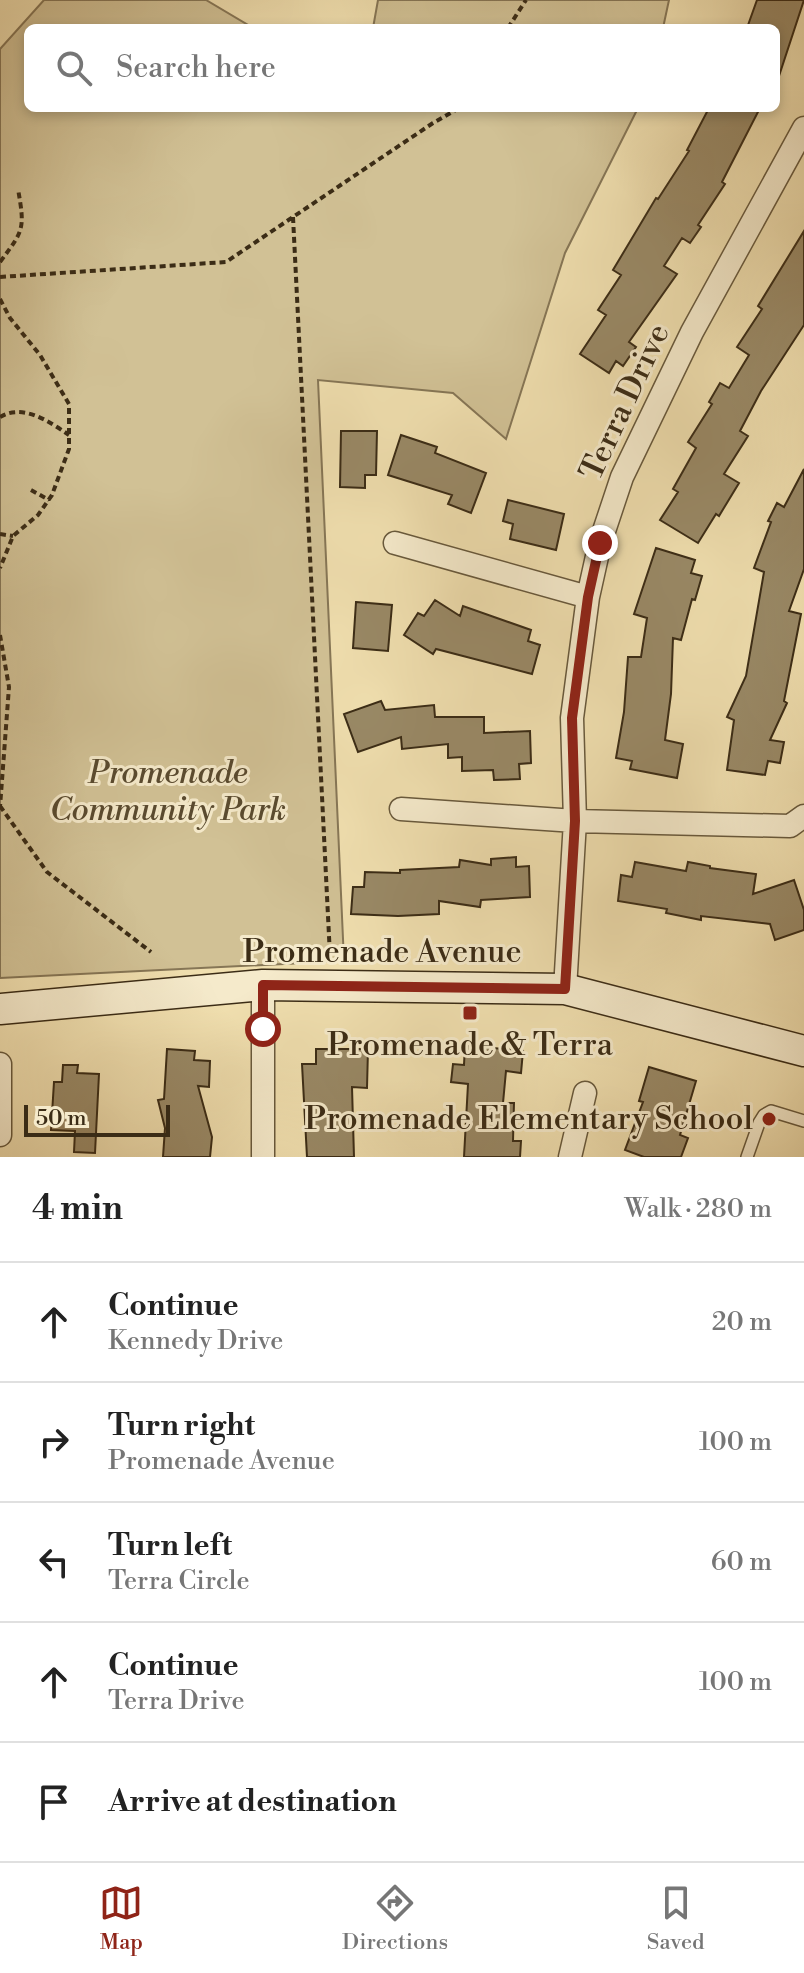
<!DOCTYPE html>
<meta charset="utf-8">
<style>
body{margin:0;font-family:"Libre Bodoni",serif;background:#f2f2f2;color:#222}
.scale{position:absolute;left:24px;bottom:20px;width:146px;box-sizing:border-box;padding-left:8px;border:4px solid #3b2c16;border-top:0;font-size:22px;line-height:28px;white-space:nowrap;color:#3b2c16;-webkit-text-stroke:6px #f5eacb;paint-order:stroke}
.stop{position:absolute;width:24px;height:24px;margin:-18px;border:6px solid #8f2418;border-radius:50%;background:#fff}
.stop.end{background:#8f2418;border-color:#fff;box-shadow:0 2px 8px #0008}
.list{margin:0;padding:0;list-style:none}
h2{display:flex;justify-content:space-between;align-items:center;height:104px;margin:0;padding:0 32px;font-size:34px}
h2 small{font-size:26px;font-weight:400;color:#767676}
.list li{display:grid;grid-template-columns:52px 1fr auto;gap:24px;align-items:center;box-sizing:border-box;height:120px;padding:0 32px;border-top:2px solid #e0e0e0}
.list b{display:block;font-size:30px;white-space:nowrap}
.list p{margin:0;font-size:26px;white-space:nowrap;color:#767676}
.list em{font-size:26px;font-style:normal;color:#767676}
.icon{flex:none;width:44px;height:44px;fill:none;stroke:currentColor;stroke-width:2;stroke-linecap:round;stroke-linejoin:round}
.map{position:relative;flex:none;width:804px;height:1157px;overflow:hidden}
.search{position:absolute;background:#fff;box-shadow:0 4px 12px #0003;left:24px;right:24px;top:24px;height:88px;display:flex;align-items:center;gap:20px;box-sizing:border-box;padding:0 28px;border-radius:12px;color:#767676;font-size:30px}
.sheet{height:704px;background:#fff}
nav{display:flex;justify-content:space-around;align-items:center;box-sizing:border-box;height:112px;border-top:2px solid #e0e0e0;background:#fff;font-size:22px;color:#767676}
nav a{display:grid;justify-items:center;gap:4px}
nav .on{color:#8f2418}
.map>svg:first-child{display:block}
.green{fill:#d1c195;stroke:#867656;stroke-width:2}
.building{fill:#998966;stroke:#3b2c16;stroke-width:2}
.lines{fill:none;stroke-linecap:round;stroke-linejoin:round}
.service-casing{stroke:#68593c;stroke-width:14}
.minor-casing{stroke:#68593c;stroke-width:25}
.secondary-casing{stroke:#3b2c16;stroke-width:33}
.path{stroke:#3b2c16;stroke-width:4;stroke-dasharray:6 4;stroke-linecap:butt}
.service{stroke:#f5eacb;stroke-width:11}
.minor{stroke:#f5eacb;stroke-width:22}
.secondary{stroke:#f5eacb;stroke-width:30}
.route{stroke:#8f2418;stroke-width:10}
.poi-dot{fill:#8f2418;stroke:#f5eacb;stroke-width:3}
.labels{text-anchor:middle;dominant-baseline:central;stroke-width:6;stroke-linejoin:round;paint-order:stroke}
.street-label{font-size:32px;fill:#3b2c16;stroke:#f5eacb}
.park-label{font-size:32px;font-style:italic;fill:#594a2f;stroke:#f5eacb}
.poi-label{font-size:32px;fill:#3b2c16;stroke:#f5eacb}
</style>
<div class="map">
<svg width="804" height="1157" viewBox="0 0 804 1157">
<rect width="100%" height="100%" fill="#f0dfaf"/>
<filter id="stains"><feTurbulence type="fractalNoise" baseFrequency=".0025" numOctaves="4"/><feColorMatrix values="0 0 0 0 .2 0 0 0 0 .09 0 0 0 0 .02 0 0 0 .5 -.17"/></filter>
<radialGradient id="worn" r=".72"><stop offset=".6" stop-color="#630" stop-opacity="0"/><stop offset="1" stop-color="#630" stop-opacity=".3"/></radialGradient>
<path class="green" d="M44,0H206L253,28H28V108H638L565,253L506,439L453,393L318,380L344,961L0,978V49Z
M378,0H669L663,28H373Z"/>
<path class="building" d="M757,0H804L779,76L776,75V28H747Z
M709,108H760L722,182L725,184L698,225L701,227L690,243L682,238L664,266L677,274L629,342L636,347L623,366L616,361L609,373L580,354L606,315L598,310L621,275L613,270L656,198L658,199L689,151L687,150Z
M804,231V325L761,391L740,431L748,436L724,474L739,483L719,516L716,514L698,543L660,520L678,492L673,489L696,448L688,442L712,404L709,402L720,383L729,388L749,355L737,347L762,309L758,306Z
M341,431H377L376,475H365V488L340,487Z
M401,435L437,447L435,453L486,473L471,513L448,504L452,495L388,475Z
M804,469V569L789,611L801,614L784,701L787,703L770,740L784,742L780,763L768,761L765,775L727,770L734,720L727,717L746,676L764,572L754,568L771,522L768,521L777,503L784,507Z
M508,500L564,514L556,550L510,539L513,524L503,521Z
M656,548L695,560L691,573L702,576L695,600L692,599L681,640L673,638L671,694L665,740L683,744L677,778L630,769L632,761L616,758L624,712L628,657H641L647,618L634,614Z
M435,600L460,616L463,606L531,630L528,641L540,645L532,674L436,649L433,654L404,635L418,613L424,616Z
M356,602L392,605L388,651L353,648Z
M381,701L385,710L434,705L435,717H484V733L530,731L531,763L519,764L520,779L494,780L493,770L462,771V757L448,758V744L402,749L401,737L358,752L344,714Z
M516,857V867L529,866L530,897L481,900L480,907L439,901V914L398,916L351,914L353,887H364L365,872L400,873V870L459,867L460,860L491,865V859Z
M635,862L686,871L688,862L710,866V868L756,874L753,894L794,880L804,910V930L775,940L770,924L701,916V920L666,913L667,909L618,901L621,875L632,877Z
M465,1045L523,1051L521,1073L506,1071L503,1103H514L513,1141H521L520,1157H464L468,1084L451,1082L453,1064L464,1065Z
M167,1049L195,1051L194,1060L210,1061L209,1087L198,1086L212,1137L210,1157H163L165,1128L158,1100L164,1099Z
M316,1049H368L367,1088L352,1087L354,1157H307L302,1064H316Z
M63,1065H78L77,1073L99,1074L95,1153L74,1152L75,1131L51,1130L54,1082H62Z
M649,1067L696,1081L680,1135L688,1138L681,1157H644L625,1150L643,1102L639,1101Z"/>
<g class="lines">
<g class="service-casing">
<path id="service" d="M747,1157L759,1123L764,1115L771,1111L804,1121"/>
</g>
<g class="minor-casing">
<path id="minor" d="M395,543L588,597
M401,809L575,821L790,826L804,816
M263,985V1157
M565,989L575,821L572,718L588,597L600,543L622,477L692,332L804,128
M0,1064V1135
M570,1157L585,1093"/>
</g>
<g class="secondary-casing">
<path id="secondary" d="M0,1009L263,985L565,989L804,1051"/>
</g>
<path class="path" d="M508,28L526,0
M293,217L330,956
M0,262C24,230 25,229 18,189
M0,277L226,262L433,123L459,108
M0,299L10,318L40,355L69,404V449L52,495L38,515L13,536L0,568
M0,417C23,403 50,422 69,435
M31,490L49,500
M0,534L13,536
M0,635L9,687L0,807
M0,806L47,872L151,952"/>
<use href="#service" class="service"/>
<use href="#minor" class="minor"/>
<use href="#secondary" class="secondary"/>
</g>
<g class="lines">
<path class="route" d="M263,1029V985L565,989L575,821L572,718L588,597L600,543"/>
</g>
<g class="poi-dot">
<rect x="462" y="1005" width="16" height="16" rx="4"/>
<circle cx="769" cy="1119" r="8"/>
</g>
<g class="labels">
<g class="street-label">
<text transform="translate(625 402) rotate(-65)">Terra Drive</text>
<text x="382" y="952">Promenade Avenue</text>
</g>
<g class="park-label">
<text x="168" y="773">Promenade<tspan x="168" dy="37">Community Park</tspan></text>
</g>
<g class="poi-label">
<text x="470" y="1045">Promenade &amp; Terra</text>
<text x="753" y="1119" text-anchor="end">Promenade Elementary School</text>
</g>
</g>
<rect width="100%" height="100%" filter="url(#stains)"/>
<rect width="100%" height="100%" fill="url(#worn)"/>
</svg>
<div class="scale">50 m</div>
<div class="stop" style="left:263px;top:1029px"></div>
<div class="stop end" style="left:600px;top:543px"></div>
<div class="search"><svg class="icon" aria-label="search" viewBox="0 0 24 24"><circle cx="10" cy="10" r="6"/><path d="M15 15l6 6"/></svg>Search here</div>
</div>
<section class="sheet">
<h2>4 min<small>Walk · 280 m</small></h2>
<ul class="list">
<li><svg class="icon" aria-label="ahead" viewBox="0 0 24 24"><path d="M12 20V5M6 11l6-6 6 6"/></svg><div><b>Continue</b><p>Kennedy Drive</p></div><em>20 m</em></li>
<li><svg class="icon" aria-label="right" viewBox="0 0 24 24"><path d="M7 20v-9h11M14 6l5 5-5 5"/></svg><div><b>Turn right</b><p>Promenade Avenue</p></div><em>100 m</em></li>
<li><svg class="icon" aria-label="left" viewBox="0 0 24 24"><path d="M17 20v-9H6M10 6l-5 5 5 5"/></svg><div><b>Turn left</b><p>Terra Circle</p></div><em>60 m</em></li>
<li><svg class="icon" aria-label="ahead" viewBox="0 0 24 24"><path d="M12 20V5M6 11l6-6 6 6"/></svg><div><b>Continue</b><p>Terra Drive</p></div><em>100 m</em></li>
<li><svg class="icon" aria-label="arrive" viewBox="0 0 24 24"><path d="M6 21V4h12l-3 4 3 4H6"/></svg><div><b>Arrive at destination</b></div></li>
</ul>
</section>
<nav>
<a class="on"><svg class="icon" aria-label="map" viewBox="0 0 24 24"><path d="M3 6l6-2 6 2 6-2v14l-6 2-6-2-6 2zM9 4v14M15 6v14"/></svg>Map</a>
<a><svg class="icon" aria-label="directions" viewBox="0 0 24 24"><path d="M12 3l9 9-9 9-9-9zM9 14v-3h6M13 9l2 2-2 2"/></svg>Directions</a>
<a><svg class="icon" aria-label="saved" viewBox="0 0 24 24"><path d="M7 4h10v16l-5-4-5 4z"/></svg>Saved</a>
</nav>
